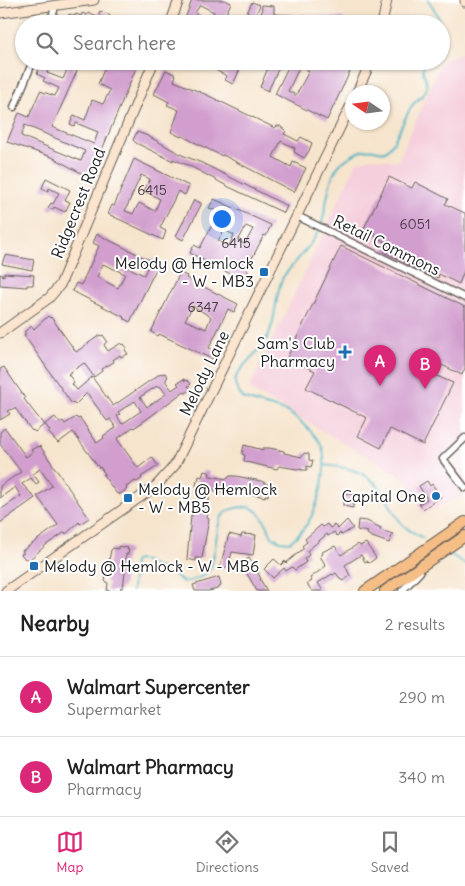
<!DOCTYPE html>
<style>
body{margin:0;font-family:Delius,sans-serif;background:#f2f2f2;color:#222}
.compass{position:absolute;left:345px;top:85px;width:45px;height:45px;border-radius:50%;background:#fff;box-shadow:0 1px 4px #0004;rotate:283deg}
.you{position:absolute;left:221px;top:218px;width:18px;height:18px;margin:-12px;border:4px solid #fff;border-radius:50%;background:#1a73e8;box-shadow:0 0 0 8px #1a73e833}
.badge{display:grid;place-items:center;width:32px;height:32px;border-radius:50%;background:#db2777;color:#fff;font-size:16px;font-weight:700}
.pin{position:absolute;translate:-50% -41px;filter:drop-shadow(0 1px 2px #0008)}
.pin::after{content:'';position:absolute;top:26px;width:18px;height:15px;background:inherit;clip-path:polygon(0 0,100% 0,50% 100%)}
.list{margin:0;padding:0;list-style:none}
h2{display:flex;justify-content:space-between;align-items:center;height:65px;margin:0;padding:0 20px;font-size:21px}
h2 small{font-size:16px;font-weight:400;color:#767676}
.list li{display:grid;grid-template-columns:32px 1fr auto;gap:15px;align-items:center;box-sizing:border-box;height:80px;padding:0 20px;border-top:1px solid #e0e0e0}
.list b{display:block;font-size:19px;white-space:nowrap}
.list p{margin:0;font-size:16px;white-space:nowrap;color:#767676}
.list em{font-size:16px;font-style:normal;color:#767676}
.icon{flex:none;width:28px;height:28px;fill:none;stroke:currentColor;stroke-width:2;stroke-linecap:round;stroke-linejoin:round}
.map{position:relative;flex:none;width:465px;height:591px;overflow:hidden}
.search{position:absolute;background:#fff;box-shadow:0 1px 4px #0004;left:15px;right:15px;top:15px;height:55px;display:flex;align-items:center;gap:12px;box-sizing:border-box;padding:0 18px;border-radius:28px;color:#767676;font-size:19px}
.sheet{height:225px;background:#fff}
nav{display:flex;justify-content:space-around;align-items:center;box-sizing:border-box;height:70px;border-top:1px solid #e0e0e0;background:#fff;font-size:14px;color:#767676}
nav a{display:grid;justify-items:center;gap:2px}
nav .on{color:#db2777}
.map>svg:first-child{display:block}
.built{fill:#f5cfdb}
.lines{fill:none;stroke-linecap:round;stroke-linejoin:round}
.stream{stroke:#44b2c1;stroke-width:2}
.building{fill:#d19ece;fill-rule:evenodd}
.street-casing{stroke:#68625a;stroke-width:9}
.secondary-casing{stroke:#68625a;stroke-width:11}
.primary-casing{stroke:#68625a;stroke-width:12}
.street{stroke:#fff;stroke-width:6}
.secondary{stroke:#fbe5cf;stroke-width:9}
.primary{stroke:#f6be87;stroke-width:10}
.poi-dot{fill:#1f6fb2;stroke:#fff;stroke-width:2}
.labels{text-anchor:middle;dominant-baseline:central;stroke-width:4;stroke-linejoin:round;paint-order:stroke}
.number-label{font-size:14px;fill:#493c48}
.street-label{font-size:16px;fill:#1c1c1c;stroke:#fff}
.poi-label{font-size:16px;fill:#1c1c1c;stroke:#fff;text-anchor:end}
</style>
<div class="map">
<svg width="465" height="591" viewBox="0 0 465 591">
<rect width="100%" height="100%" fill="#fff"/>
<filter id="ink" filterUnits="userSpaceOnUse"><feTurbulence type="fractalNoise" baseFrequency=".02" numOctaves="2"/><feDisplacementMap in="SourceGraphic" scale="10" xChannelSelector="R" yChannelSelector="G"/><feConvolveMatrix kernelMatrix="1 2 1 2 8 2 1 2 1" color-interpolation-filters="sRGB"/></filter>
<filter id="wash" filterUnits="userSpaceOnUse"><feTurbulence type="fractalNoise" baseFrequency=".0096" numOctaves="4" result="noise"/><feDisplacementMap in="SourceGraphic" scale="20" xChannelSelector="R" yChannelSelector="G"/><feGaussianBlur stdDeviation="1.12" result="paint"/><feColorMatrix in="noise" values="0 0 0 0 0 0 0 0 0 0 0 0 0 0 0 0 0 1.4 0 .05"/><feComposite in="paint" operator="in"/></filter>
<g filter="url(#wash)">
<rect width="100%" height="100%" fill="#f6e4cc"/>
<path class="built" d="M465,51V495L422,514L408,480L249,389L357,162L372,158L398,161L442,61Z"/>
<g class="lines">
<path class="stream" d="M428,0L437,14L440,24
M441,34V40
M324,465C337,467 350,467 362,474C386,486 387,506 403,525C408,530 416,534 423,538
M450,554L465,564
M132,591L134,562L137,560L145,561L155,567L168,570L183,582C193,581 204,577 210,569C212,566 212,561 213,558C220,533 211,507 246,507C261,508 267,525 272,537L280,541L290,542C309,527 315,512 321,489C324,477 326,459 322,447C319,437 297,417 287,412C273,406 257,404 243,398C238,392 233,385 236,377C240,367 259,352 266,340C277,321 274,297 283,277C295,261 312,246 320,228C328,209 326,178 341,163C346,159 358,151 365,150C380,147 382,160 394,141C400,130 405,118 411,107C415,101 423,97 426,90C430,79 417,71 426,61"/>
</g>
<g id="blocks">
<path class="building" d="M192,0H225L231,3L221,24H201L186,16ZM200,5L214,12L210,21L195,13Z
M252,2L260,5L252,24H242Z
M262,5L274,6V14L306,16L305,24H278L261,21Z
M100,11L110,15L106,24H98L86,19L84,24H61L63,18L67,20L69,14L75,16L76,14L81,16L82,13L87,15L88,13L98,16Z
M320,17L344,18V20H347V24H320Z
M42,61H52L47,73L63,79L69,65L61,61H76L73,69L77,71L52,127L94,144L98,132L76,123L74,126L70,124L74,115L85,120L92,100L103,104L110,90L98,84L105,67L91,61H139L99,157H97L92,167L90,178L52,157L7,142L19,113L29,117L40,91L55,96L59,88L43,81L45,78L37,74ZM25,125L85,151L81,161L21,136Z
M221,61H244L233,84L225,80L227,76L217,71Z
M271,61H282L268,91L260,87Z
M291,61H337L344,65L345,61H355L327,120L275,94ZM300,66L309,71L296,95L288,91Z
M166,70L176,75L174,81L207,95L275,128L277,126H280L286,131L284,134L298,141L301,137L312,143L309,151L304,158L294,152L295,148L281,141L273,157L291,167L293,162L306,168L294,192L223,155L222,156L182,136L181,137L171,132L179,110L167,105L169,102L154,94Z
M137,132L148,136L182,155L202,163L287,206L284,213L229,187L190,166L173,159V161L136,143L133,140Z
M134,159L189,186L185,195L178,191L160,228L166,231L163,240L108,214L112,205L114,206ZM141,175L150,179L144,191L160,199L155,211L139,203L133,214L125,211Z
M389,177L412,188L415,182L448,199L445,204L465,213V268L459,284L439,274L438,278L384,252L388,243L375,237L376,234L364,228Z
M46,178L70,190L65,200L70,202L65,212L54,207L53,210L48,208L51,203L53,204L59,193L49,188L48,191L42,188Z
M214,199L271,225L266,236L264,235L246,270L248,271L244,281L190,253L194,245L200,248L219,212L209,208ZM246,226L253,229L245,244L238,241ZM224,230L234,235L229,246L218,241Z
M194,200L201,203V205L183,240L176,236Z
M97,234L151,261L152,259L159,263L130,322L123,318L124,317L72,291L76,283L81,285L99,246L93,243ZM126,258L147,268L144,275L123,265ZM103,264L125,274L118,288L97,277Z
M341,246L465,307V368L462,375L442,365L437,376L453,383L423,445L390,429L381,448L358,436L367,418L306,388L315,371L287,358Z
M5,255L34,260L32,270L2,264Z
M4,273L34,275L33,285H27V287L0,285V274L4,276Z
M180,273L187,276L186,278L238,304L234,312L228,309L209,348L216,351L212,359L159,334L158,336L151,332ZM193,306L211,317L206,329L185,320Z
M48,316L50,318L51,317L76,352L100,335L101,336L103,335L107,341L104,345L108,351L121,343L122,345L124,344L127,348L125,350L128,354L121,357L120,355L113,360L114,362L101,369L102,371L94,377L84,363L68,374L74,382L72,384L77,390L92,377L113,406L161,373L162,374L165,373L168,377L166,379V382L172,390L179,385L177,383L184,379L185,381L187,380L191,384L188,386L191,389L186,393L183,392L147,419L134,428L133,427L117,439L138,468L152,457L158,466L141,477L142,478L137,482L135,481L126,487L127,489L119,495L118,493L117,494L103,475L105,474L100,467L99,468L73,432L58,443L48,432L50,431L45,424L55,417L60,423L63,421L65,424L76,417L78,419L80,418L97,443L104,438L103,436L116,428L110,419L107,421L87,393L75,405L73,403L72,404L24,335L26,334L24,332L32,326L34,329ZM157,386L159,387L160,386L166,394L147,407L140,397ZM135,401L141,411L122,424L117,416L120,414L118,412Z
M4,367L25,398L24,399L44,425L35,432L33,430L32,431L15,408L8,411L10,414L0,420V369Z
M5,428L26,457L33,452L31,450L38,446L39,447L40,446L89,518L80,524L79,522L66,534L65,532L46,545L29,560L27,558L25,559L21,554L24,553L22,551L58,525L37,496L52,486L40,469L33,474L39,482L36,484L31,478L22,484L35,498L0,523V510L21,496L15,487L0,498V486L21,472L0,444V432Z
M244,445L263,450V448H269L284,451V453L302,457L304,453L309,454V460L313,461L311,467L307,466V470H303L279,466L277,469L246,462L244,461L245,455L242,454Z
M204,471L209,472L210,476L227,479L230,476H236L261,481L269,485L268,496L265,495V497L241,492L240,494L207,489L206,498H209V502L207,518L209,519L202,558H196V561L187,559L191,516L195,513L198,495L199,487L196,486L197,480L198,481L199,476L202,477Z
M427,481L430,486L432,484L441,497L423,509L419,504L427,499L419,486Z
M344,493L354,495L353,508L343,506Z
M347,520L353,528L342,535L340,533L337,536L334,532L328,536L327,534L307,551L309,555L304,559L306,562L295,570L292,567L286,571L284,568L273,578L264,569L274,559L281,565L285,561L286,563L304,548L302,546L307,542L305,539L321,525L323,527L327,524L330,528L334,525L338,529Z
M358,520L367,521L381,528L380,530L393,534L389,543L372,537L367,534L368,532L357,530Z
M229,534L241,537L242,534L256,535L253,555L232,552L228,568L226,567L225,568L220,567Z
M366,543L376,558L369,563L367,561L365,562L361,555L345,565L350,576L342,581L336,573L333,575L332,574L318,583L323,591H312L307,584L312,581L310,578L326,566L320,556L323,554L322,552L335,546L341,555L358,544L360,546Z
M118,546L128,548L127,550H129L128,554H126L124,567L125,573L123,588L121,587L120,591H107L108,583L105,581L111,550L113,548L118,549Z
M249,558L259,572L258,573L261,579H260L267,591H257L241,563Z
M219,577L221,586L217,589L209,591H195L193,585Z"/>
</g>
</g>
<g filter="url(#ink)">
<use href="#blocks" fill-opacity="0" stroke="#68625a" stroke-width="1"/>
<g class="lines">
<g class="street-casing">
<path id="street" d="M49,24L54,11V6
M14,107L33,61
M297,216L465,298
M465,438L443,459L465,488
M402,591L420,572"/>
</g>
<g class="secondary-casing">
<path id="secondary" d="M465,0V2
M0,13L94,0
M170,24L179,0
M382,24L387,0
M357,92L371,61
M0,333L49,298L60,285L154,61
M6,591L156,486L175,465L352,103"/>
</g>
<g class="primary-casing">
<path id="primary" d="M365,591L465,522
M385,591L465,536"/>
</g>
<use href="#street" class="street"/>
<use href="#secondary" class="secondary"/>
<use href="#primary" class="primary"/>
</g>
</g>
<g class="poi-dot">
<rect x="259" y="267" width="10" height="10" rx="2.5"/>
<path d="M342.5 344.5h5v5h5v5h-5v5h-5v-5h-5v-5h5z"/>
<circle cx="436" cy="496" r="5"/>
<rect x="123" y="493" width="10" height="10" rx="2.5"/>
<rect x="29" y="561" width="10" height="10" rx="2.5"/>
</g>
<g class="labels">
<g class="number-label">
<text x="152" y="190">6415</text>
<text x="415" y="224">6051</text>
<text x="236" y="243">6415</text>
<text x="203" y="307">6347</text>
</g>
<g class="street-label">
<text transform="translate(78 203) rotate(-68)">Ridgecrest Road</text>
<text transform="translate(387 245) rotate(26)">Retail Commons</text>
<text transform="translate(204 373) rotate(-64)">Melody Lane</text>
</g>
<g class="poi-label">
<text x="254" y="263">Melody @ Hemlock<tspan x="254" dy="18">- W - MB3</tspan></text>
<text x="335" y="343">Sam's Club<tspan x="335" dy="18">Pharmacy</tspan></text>
<text x="138" y="489" text-anchor="start">Melody @ Hemlock<tspan x="138" dy="18">- W - MB5</tspan></text>
<text x="426" y="496">Capital One</text>
<text x="44" y="566" text-anchor="start">Melody @ Hemlock - W - MB6</text>
</g>
</g>
</svg>
<svg class="compass" viewBox="-18 -18 36 36"><path d="M0-13l5 13h-10z" fill="#e53935"/><path d="M0 13l5-13h-10z" fill="#767676"/></svg>
<div class="you"></div>
<div class="pin badge" style="left:380px;top:386px">A</div>
<div class="pin badge" style="left:425px;top:389px">B</div>
<div class="search"><svg class="icon" aria-label="search" viewBox="0 0 24 24"><circle cx="10" cy="10" r="6"/><path d="M15 15l6 6"/></svg>Search here</div>
</div>
<section class="sheet">
<h2>Nearby<small>2 results</small></h2>
<ul class="list">
<li><span class="badge">A</span><div><b>Walmart Supercenter</b><p>Supermarket</p></div><em>290 m</em></li>
<li><span class="badge">B</span><div><b>Walmart Pharmacy</b><p>Pharmacy</p></div><em>340 m</em></li>
</ul>
</section>
<nav>
<a class="on"><svg class="icon" aria-label="map" viewBox="0 0 24 24"><path d="M3 6l6-2 6 2 6-2v14l-6 2-6-2-6 2zM9 4v14M15 6v14"/></svg>Map</a>
<a><svg class="icon" aria-label="directions" viewBox="0 0 24 24"><path d="M12 3l9 9-9 9-9-9zM9 14v-3h6M13 9l2 2-2 2"/></svg>Directions</a>
<a><svg class="icon" aria-label="saved" viewBox="0 0 24 24"><path d="M7 4h10v16l-5-4-5 4z"/></svg>Saved</a>
</nav>
